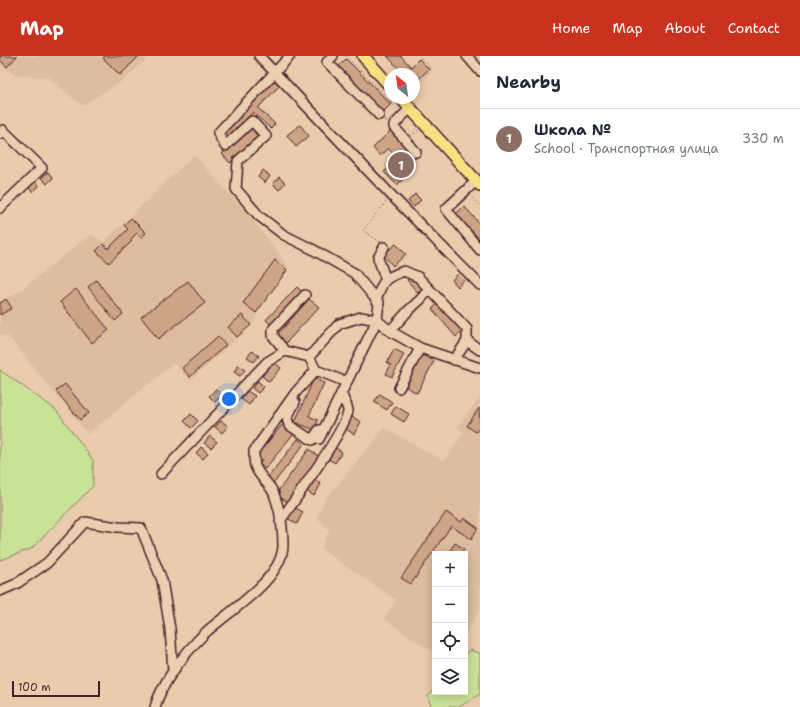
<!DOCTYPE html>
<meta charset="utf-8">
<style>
body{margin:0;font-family:"Shantell Sans",sans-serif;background:#f2f2f3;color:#1f2937}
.controls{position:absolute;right:12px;bottom:12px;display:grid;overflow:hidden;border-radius:0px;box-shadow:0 2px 10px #0003}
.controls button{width:36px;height:36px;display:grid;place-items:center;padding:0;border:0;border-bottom:1px solid #e0e1e3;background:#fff;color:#1f2937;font:20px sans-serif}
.compass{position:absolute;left:384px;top:12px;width:36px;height:36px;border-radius:50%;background:#fff;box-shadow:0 2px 10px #0003;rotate:331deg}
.scale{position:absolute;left:12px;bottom:10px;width:88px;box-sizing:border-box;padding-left:4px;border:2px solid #4a1f2b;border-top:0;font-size:11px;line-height:14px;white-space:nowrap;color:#4a1f2b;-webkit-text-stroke:3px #eacfb1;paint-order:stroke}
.you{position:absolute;left:229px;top:343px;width:14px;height:14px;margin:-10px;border:3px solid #fff;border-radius:50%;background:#1a73e8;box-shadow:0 0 0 6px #1a73e833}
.badge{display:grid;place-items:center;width:26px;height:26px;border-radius:50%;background:#c8321e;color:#fff;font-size:13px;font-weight:700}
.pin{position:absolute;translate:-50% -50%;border:2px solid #fff;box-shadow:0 1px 4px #0006}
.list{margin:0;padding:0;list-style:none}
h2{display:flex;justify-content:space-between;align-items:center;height:52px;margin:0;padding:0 16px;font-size:17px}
h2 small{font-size:13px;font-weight:400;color:#747a83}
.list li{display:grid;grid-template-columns:26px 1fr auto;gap:12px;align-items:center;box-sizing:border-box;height:60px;padding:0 16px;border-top:1px solid #e0e1e3}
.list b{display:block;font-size:15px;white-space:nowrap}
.list p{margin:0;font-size:13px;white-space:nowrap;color:#747a83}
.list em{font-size:13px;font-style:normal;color:#747a83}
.icon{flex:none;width:22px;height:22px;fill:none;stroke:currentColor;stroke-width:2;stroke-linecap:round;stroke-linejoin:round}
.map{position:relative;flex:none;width:480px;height:651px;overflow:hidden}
header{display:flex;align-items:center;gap:24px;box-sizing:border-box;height:56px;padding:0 20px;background:#c8321e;color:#fff}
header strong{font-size:19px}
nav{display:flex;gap:22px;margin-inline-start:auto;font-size:14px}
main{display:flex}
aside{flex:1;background:#fff}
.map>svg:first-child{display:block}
.built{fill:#debd9f}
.green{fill:#cae298;stroke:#8a8062}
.building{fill:#cda486;stroke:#4a1f2b}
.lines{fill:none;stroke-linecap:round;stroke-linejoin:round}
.minor-casing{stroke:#4a1f2b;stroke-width:12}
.major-casing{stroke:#4a1f2b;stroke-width:14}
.path{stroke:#4a1f2b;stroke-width:1;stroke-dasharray:1 3;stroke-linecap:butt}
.minor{stroke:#eacfb1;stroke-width:9}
.major{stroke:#f9e181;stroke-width:11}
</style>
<header>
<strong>Map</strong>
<nav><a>Home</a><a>Map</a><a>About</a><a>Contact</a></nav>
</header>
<main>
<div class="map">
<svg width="480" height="651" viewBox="0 0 480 651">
<rect width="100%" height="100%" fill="#eaccac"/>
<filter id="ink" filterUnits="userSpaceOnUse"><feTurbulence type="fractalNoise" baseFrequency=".025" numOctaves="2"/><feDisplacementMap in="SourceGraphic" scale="8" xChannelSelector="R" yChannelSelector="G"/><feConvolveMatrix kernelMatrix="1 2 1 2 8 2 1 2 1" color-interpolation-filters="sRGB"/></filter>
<g filter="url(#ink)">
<path class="built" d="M0,0H150L125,23L82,50L48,21L16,20L0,8Z
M194,99L250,160L280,199L289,213L257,258L251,270L190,325L174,307L88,378L9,281L0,279V246L18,236L91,178L104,186Z
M480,341V554L465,577V498H435V598L384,563L396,544L321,493L329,474L317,461L326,442L385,372L444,405L464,376L457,371Z"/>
<path class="green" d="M0,314L56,354L93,404V430L31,493L0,504Z
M469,594L480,597V638L459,651H431L428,640L435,632V636H465V599Z"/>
<path class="building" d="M0,0H17L7,11L0,4Z
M105,0H139L120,19L103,2Z
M387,0H401L411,11L419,3L429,13L414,28V18H404Z
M346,3L391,48L383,56L338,11Z
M274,23L280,29L258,52L275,68L271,73L253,56L229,82L224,77Z
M300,69L309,80L296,91L287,79Z
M251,72L259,81L230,107L222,98Z
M391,74L417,101L399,118L404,122L397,129L384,116L398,103L388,92L380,100L373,92Z
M263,114L270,120L265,127L258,121Z
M48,116L53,122L47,128L41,122Z
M279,121L285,127L279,134L273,128Z
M33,123L39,130L33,136L26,129Z
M415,138L421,144L414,151L408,145Z
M464,150L480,168V184L456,158Z
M131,162L146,177L141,182L137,177L131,183L132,185L109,207L96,195L103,188L108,193L128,173L124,169Z
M396,188L406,198L393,210L383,199Z
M275,204L287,214L256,257L243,247Z
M415,217L426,230L418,237L407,224Z
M458,218L464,224L458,231L452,224Z
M96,224L123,258L115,265L88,231Z
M188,225L205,247L158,283L141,261Z
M297,231L303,237L272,270L266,264Z
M76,233L109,274L92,287L60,246Z
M6,243L12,252L0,259V247Z
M309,243L319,251L286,287L277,279Z
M441,245L466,273L456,281L432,253Z
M242,259L251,269L237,281L228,271Z
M218,280L226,289L190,321L182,312Z
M394,293L404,298L392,321L386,318L391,309L387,307Z
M252,295L259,300L254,306L247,301Z
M422,299L434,305L417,337L406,331Z
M274,306L281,312L269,326L262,320Z
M238,309L245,314L240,320L234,316Z
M314,322L324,327L309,360L318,364L314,374L295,366Z
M258,325L264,331L258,337L252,332Z
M65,328L89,357L80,364L56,335Z
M216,333L222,339L215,346L209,340Z
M247,335L255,340L249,349L241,343Z
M380,338L392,346L387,354L374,346Z
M396,350L409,358L404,366L391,358Z
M479,352L480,371L476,376L467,370Z
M191,358L198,365L191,372L184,365Z
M351,360L361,366L354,378L344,372Z
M221,365L228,370L222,377L215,371Z
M283,368L294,377L265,413L259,408L262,404L257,399Z
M210,380L217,386L211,392L204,387Z
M298,383L304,388L274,427L268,421Z
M332,390L342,396L335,407L325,401Z
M201,391L208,397L203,403L196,397Z
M309,393L320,401L287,446L276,438Z
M312,422L321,428L314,440L305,434Z
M294,451L303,456L297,468L287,462Z
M446,456L461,466L464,462L478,472L471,483L451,470L411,528L401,522Z
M455,487L464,493L460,498H448Z"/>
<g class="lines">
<g class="minor-casing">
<path id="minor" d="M259,0L392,140L480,229
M290,0L218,77L225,90L252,65L266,80L238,105L236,133L259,160L284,179L312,193L354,217L379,247L377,264L319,383
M333,0L327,6L379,59
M467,0L480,15
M410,52L394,69V71L416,96
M0,78L3,74L42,112L0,152
M476,125L446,153L480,194
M384,191L378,202L386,224
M376,244C383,224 384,222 404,215L418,221L467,273V285L480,294
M390,275L408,255L421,243L429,233
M285,295L273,280V273L305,239
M309,301L339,268L361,261L377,264L390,275L420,292L480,312
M454,304L467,285
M399,332L420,292
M295,346L287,362L289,369L312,384L319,374
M161,418L267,306L285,295L309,301L316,314
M280,465C292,448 349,369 348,354C347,349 343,342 341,337
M0,535L16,528L47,507L85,466L118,471L141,472L162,524L170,573L173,615
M155,651C162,626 185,597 204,578C226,557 283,524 283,489C283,473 280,454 274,438C270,428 259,421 255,410C254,406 254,400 254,395L296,336L316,314L346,326"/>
</g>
<g class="major-casing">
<path id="major" d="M363,0L390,30
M401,42L480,129"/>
</g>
<path class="path" d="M346,0L391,45H393
M414,32L431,14V12L419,0
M384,64L386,66L392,60
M411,80L418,74
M470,139L480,150
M380,186L363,174L386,146"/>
<use href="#minor" class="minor"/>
<use href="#major" class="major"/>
</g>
</g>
</svg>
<div class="controls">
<button>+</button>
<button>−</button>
<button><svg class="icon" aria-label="locate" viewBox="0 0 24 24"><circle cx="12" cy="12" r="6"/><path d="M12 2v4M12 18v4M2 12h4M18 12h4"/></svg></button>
<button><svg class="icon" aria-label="layers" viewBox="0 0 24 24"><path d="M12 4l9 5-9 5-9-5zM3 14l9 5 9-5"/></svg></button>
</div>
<svg class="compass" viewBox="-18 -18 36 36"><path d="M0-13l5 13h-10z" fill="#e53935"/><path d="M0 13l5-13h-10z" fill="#747a83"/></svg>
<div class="scale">100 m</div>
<div class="you"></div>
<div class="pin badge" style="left:401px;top:109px;background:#8d6e63">1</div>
</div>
<aside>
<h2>Nearby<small></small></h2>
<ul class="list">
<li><span class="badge" style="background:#8d6e63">1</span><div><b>Школа №</b><p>School · Транспортная улица</p></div><em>330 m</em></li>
</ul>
</aside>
</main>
